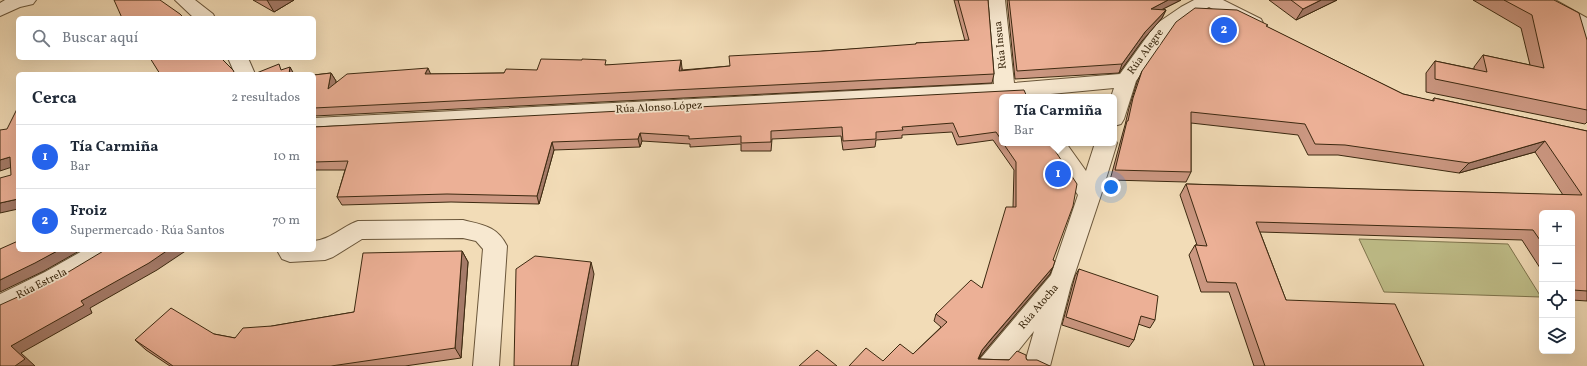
<!DOCTYPE html>
<html lang="es">
<meta charset="utf-8">
<style>
body{margin:0;font-family:Vollkorn,serif;background:#f2f2f3;color:#1f2937}
.controls{position:absolute;right:12px;bottom:12px;display:grid;overflow:hidden;border-radius:6px;box-shadow:0 4px 16px #0002}
.controls button{width:36px;height:36px;display:grid;place-items:center;padding:0;border:0;border-bottom:1px solid #e0e1e3;background:#fff;color:#1f2937;font:20px sans-serif}
.you{position:absolute;left:1111px;top:187px;width:14px;height:14px;margin:-10px;border:3px solid #fff;border-radius:50%;background:#1a73e8;box-shadow:0 0 0 6px #1a73e833}
.badge{display:grid;place-items:center;width:26px;height:26px;border-radius:50%;background:#2563eb;color:#fff;font-size:13px;font-weight:700}
.pin{position:absolute;translate:-50% -50%;border:2px solid #fff;box-shadow:0 1px 4px #0006}
.popup{position:absolute;left:999px;top:94px;width:118px;height:52px;box-sizing:border-box;display:grid;place-content:center;border-radius:6px;background:#fff;filter:drop-shadow(0 1px 3px #0005);font-size:13px;white-space:nowrap;color:#747a83}
.popup b{font-size:15px;color:#1f2937}
.popup::after{content:'';position:absolute;left:50%;top:100%;margin-left:-8px;border:8px solid transparent;border-top-color:#fff}
.list{margin:0;padding:0;list-style:none}
h2{display:flex;justify-content:space-between;align-items:center;height:52px;margin:0;padding:0 16px;font-size:17px}
h2 small{font-size:13px;font-weight:400;color:#747a83}
.list li{display:grid;grid-template-columns:26px 1fr auto;gap:12px;align-items:center;box-sizing:border-box;height:64px;padding:0 16px;border-top:1px solid #e0e1e3}
.list b{display:block;font-size:15px;white-space:nowrap}
.list p{margin:0;font-size:13px;white-space:nowrap;color:#747a83}
.list em{font-size:13px;font-style:normal;color:#747a83}
.icon{flex:none;width:22px;height:22px;fill:none;stroke:currentColor;stroke-width:2;stroke-linecap:round;stroke-linejoin:round}
.map{position:relative;flex:none;width:1587px;height:366px;overflow:hidden}
.search{position:absolute;background:#fff;box-shadow:0 4px 16px #0002;left:16px;top:16px;width:300px;height:44px;display:flex;align-items:center;gap:10px;box-sizing:border-box;padding:0 14px;border-radius:6px;color:#747a83;font-size:15px}
.panel{position:absolute;background:#fff;box-shadow:0 4px 16px #0002;left:16px;top:72px;width:300px;height:180px;border-radius:6px}
.map>svg:first-child{display:block}
.green{fill:#c0bf8a;stroke:#7e744d}
.lines{fill:none;stroke-linecap:round;stroke-linejoin:round}
.street-casing{stroke:#6a563a;stroke-width:2}
.street{fill:#f7e8d0;fill-rule:evenodd}
.wall{fill:#cb9781;stroke:#3c2910}
.shaded-wall{fill:#a57b69;stroke:#3c2910}
.building{fill:#ecb096;stroke:#3c2910}
.labels{text-anchor:middle;dominant-baseline:central;stroke-width:3.5;stroke-linejoin:round;paint-order:stroke}
.street-label{font-size:11px;fill:#3c2910;stroke:#f7e8d0}
</style>
<div class="map">
<svg width="1587" height="366" viewBox="0 0 1587 366">
<rect width="100%" height="100%" fill="#f2dcb7"/>
<filter id="stains"><feTurbulence type="fractalNoise" baseFrequency=".005" numOctaves="4"/><feColorMatrix values="0 0 0 0 .2 0 0 0 0 .09 0 0 0 0 .02 0 0 0 .5 -.17"/></filter>
<radialGradient id="worn" r=".72"><stop offset=".6" stop-color="#630" stop-opacity="0"/><stop offset="1" stop-color="#630" stop-opacity=".3"/></radialGradient>
<path class="green" d="M1359,239L1508,244L1541,297L1384,292Z"/>
<g class="lines">
<g class="street-casing">
<path id="street" d="M5,0H36L33,4L20,7L0,16V3Z
M175,0H195L213,14L215,18H194Z
M987,0H1005L1014,83L1120,74L1156,24L1181,7L1194,0H1223L1261,19L1263,23L1261,27L1254,29L1247,27L1209,7L1193,15L1170,32L1136,81L1124,119L1121,124L1114,126V97H1111L1114,88L1019,97L314,134V118L994,84Z
M1532,0H1555L1587,18V44L1580,42L1574,26L1535,4Z
M228,58H248L255,74H235Z
M1114,138L1117,143L1101,195L1071,285L1050,366H1024L1034,331L1006,366H977L981,358L1051,275L1078,195L1044,143H1066L1086,171L1095,143H1114Z
M463,220C483,225 497,226 507,246L499,366H473L483,249L476,241L463,238L362,239L333,257L325,260L290,262L282,259L278,252L279,250H314V241C330,240 343,226 358,221Z
M84,250H116L112,257L63,286L0,317V294L45,272Z"/>
</g>
<use href="#street" class="street"/>
</g>
<path class="wall" d="M253,0H294L274,12Z
M954,0H988L994,74L992,83L314,116V75L331,73L336,81V83L430,74L504,73L607,65L682,68V70L730,66L823,51L916,45V43L965,41Z
M1007,0H1181L1163,9L1166,10L1162,18L1142,41L1119,73L1015,79Z
M1269,0H1337L1296,20Z
M1473,0H1554L1587,40V122L1585,124L1426,92V73L1435,61L1474,69V67L1483,55L1530,65L1521,28Z
M1267,27L1403,94L1432,101L1434,98L1587,131V301L1572,300V213H1542V271L1522,240L1260,232L1286,300L1424,366H1254L1229,292H1201L1189,255L1195,245H1197L1180,195L1186,184L1563,195L1535,152L1459,173L1338,155H1308L1298,135L1191,123V172L1186,182L1110,180L1123,132L1125,125L1129,108L1137,82L1142,71Z
M1002,97V143H1050L1053,260L1050,274L989,346L980,357L979,359L1009,360L1026,358L1027,360L883,361L913,354L941,327L934,321L936,314L982,288L1013,207L1014,170L993,140L957,145L952,132L902,135V138L876,140L875,147L843,150L841,136L772,139L771,151H741V144L690,147V144L642,141L640,147L554,150L539,204L451,202L342,205L337,197L345,170H314V127Z
M462,251L468,262L461,358L405,366H170L146,350L135,340L214,334L235,338L272,326L354,312Z
M1079,269L1155,320L1150,328L1138,324L1134,340L1129,347L1062,325L1075,276Z"/>
<path class="shaded-wall" d="M267,0H294L274,12Z
M1168,0H1181L1147,17L1151,9Z
M1321,0H1337L1296,20L1303,9Z
M1166,10L1162,18L1142,41L1119,73L1122,64L1145,32Z
M681,60L682,68L681,79L679,71Z
M290,67L294,74H289Z
M428,68L432,77L425,74Z
M331,73L336,81L333,97L328,89Z
M640,133L642,141L640,147L638,139Z
M1545,141L1535,152L1459,173L1469,163Z
M552,142L554,150L539,204L537,196Z
M10,157L18,165L0,171V160Z
M18,199V209L0,213V203Z
M59,250H81L44,271L0,292V280Z
M168,250H187L157,270L90,308L92,313L21,353L35,366H15L11,346L81,301Z
M462,251L468,262L461,358L455,348Z
M591,262L594,274L578,366H571Z
M1053,267L1050,274L989,346L980,357L976,366L982,350Z"/>
<path class="building" d="M114,0H160L180,14L184,18H122Z
M958,0H988L994,74L314,108V75L331,73L328,89L347,74L402,70L428,68L425,74L504,73L506,69L537,70L541,59L582,60V59L606,60L605,65L681,60L679,71L730,66L729,56L823,51L916,44V43L969,40Z
M1009,0H1168L1151,9L1166,10L1145,32L1122,64L1017,71Z
M1291,0H1321L1303,9Z
M1504,0H1554L1579,13L1587,40V110L1435,79V61L1487,72L1483,55L1544,68L1532,15Z
M1195,8L1237,10L1268,25L1266,26L1403,94L1434,101V98L1587,131V291L1573,290L1572,289V213H1542V243L1533,230L1256,222L1286,300L1395,304L1424,366H1265L1236,283L1207,282L1195,245L1207,246L1186,184L1582,195L1545,141L1469,163L1345,145L1315,144L1305,124L1191,112V172L1115,170L1127,121H1128L1133,98L1142,71L1176,22Z
M150,58H221L233,70L235,74H160Z
M279,64L281,70L290,67L289,74H254Z
M1024,90L1027,97H1002V141L996,132L959,137L953,123L902,127L903,130L876,132V139L843,141L842,127L771,131V142L741,143V136L689,139V136L640,133L638,139L552,142L537,196L447,194L337,197L348,161L314,162V127Z
M18,107V199L0,203V178L11,175L10,157L0,160V130L7,129Z
M1003,143H1050L1077,184L1073,206L1053,260L1055,261L1053,267L991,339L982,350L978,359L1009,360L1017,351L1026,355V358L1027,360H1037L1050,366H849L866,348L883,361L900,344L913,354L947,322L936,314L971,280L982,288L1006,207H1016V162Z
M18,241V250H59L35,263L0,280V249Z
M105,250H168L149,263L81,301L84,305L11,346L25,359L15,366H0V305L55,280Z
M462,251L455,348L331,366H173L135,340L171,308L214,334L235,338L243,328L272,326L354,312L363,253Z
M535,256L591,262L571,366H514L516,269Z
M1079,269L1158,296L1155,320L1141,316L1134,340L1066,317Z
M817,350L837,366H799Z"/>
<g class="labels">
<g class="street-label">
<text transform="translate(1001 45) rotate(-96)">Rúa Insua</text>
<text transform="translate(1146 52) rotate(-54)">Rúa Alegre</text>
<text transform="translate(659 108) rotate(-3)">Rúa Alonso López</text>
<text transform="translate(42 284) rotate(-27)">Rúa Estrela</text>
<text transform="translate(1039 307) rotate(-50)">Rúa Atocha</text>
</g>
</g>
<rect width="100%" height="100%" filter="url(#stains)"/>
<rect width="100%" height="100%" fill="url(#worn)"/>
</svg>
<div class="controls">
<button>+</button>
<button>−</button>
<button><svg class="icon" aria-label="locate" viewBox="0 0 24 24"><circle cx="12" cy="12" r="6"/><path d="M12 2v4M12 18v4M2 12h4M18 12h4"/></svg></button>
<button><svg class="icon" aria-label="layers" viewBox="0 0 24 24"><path d="M12 4l9 5-9 5-9-5zM3 14l9 5 9-5"/></svg></button>
</div>
<div class="you"></div>
<div class="pin badge" style="left:1058px;top:174px">1</div>
<div class="popup"><b>Tía Carmiña</b>Bar</div>
<div class="pin badge" style="left:1224px;top:30px">2</div>
<div class="search"><svg class="icon" aria-label="search" viewBox="0 0 24 24"><circle cx="10" cy="10" r="6"/><path d="M15 15l6 6"/></svg>Buscar aquí</div>
<section class="panel">
<h2>Cerca<small>2 resultados</small></h2>
<ul class="list">
<li><span class="badge">1</span><div><b>Tía Carmiña</b><p>Bar</p></div><em>10 m</em></li>
<li><span class="badge">2</span><div><b>Froiz</b><p>Supermercado · Rúa Santos</p></div><em>70 m</em></li>
</ul>
</section>
</div>
